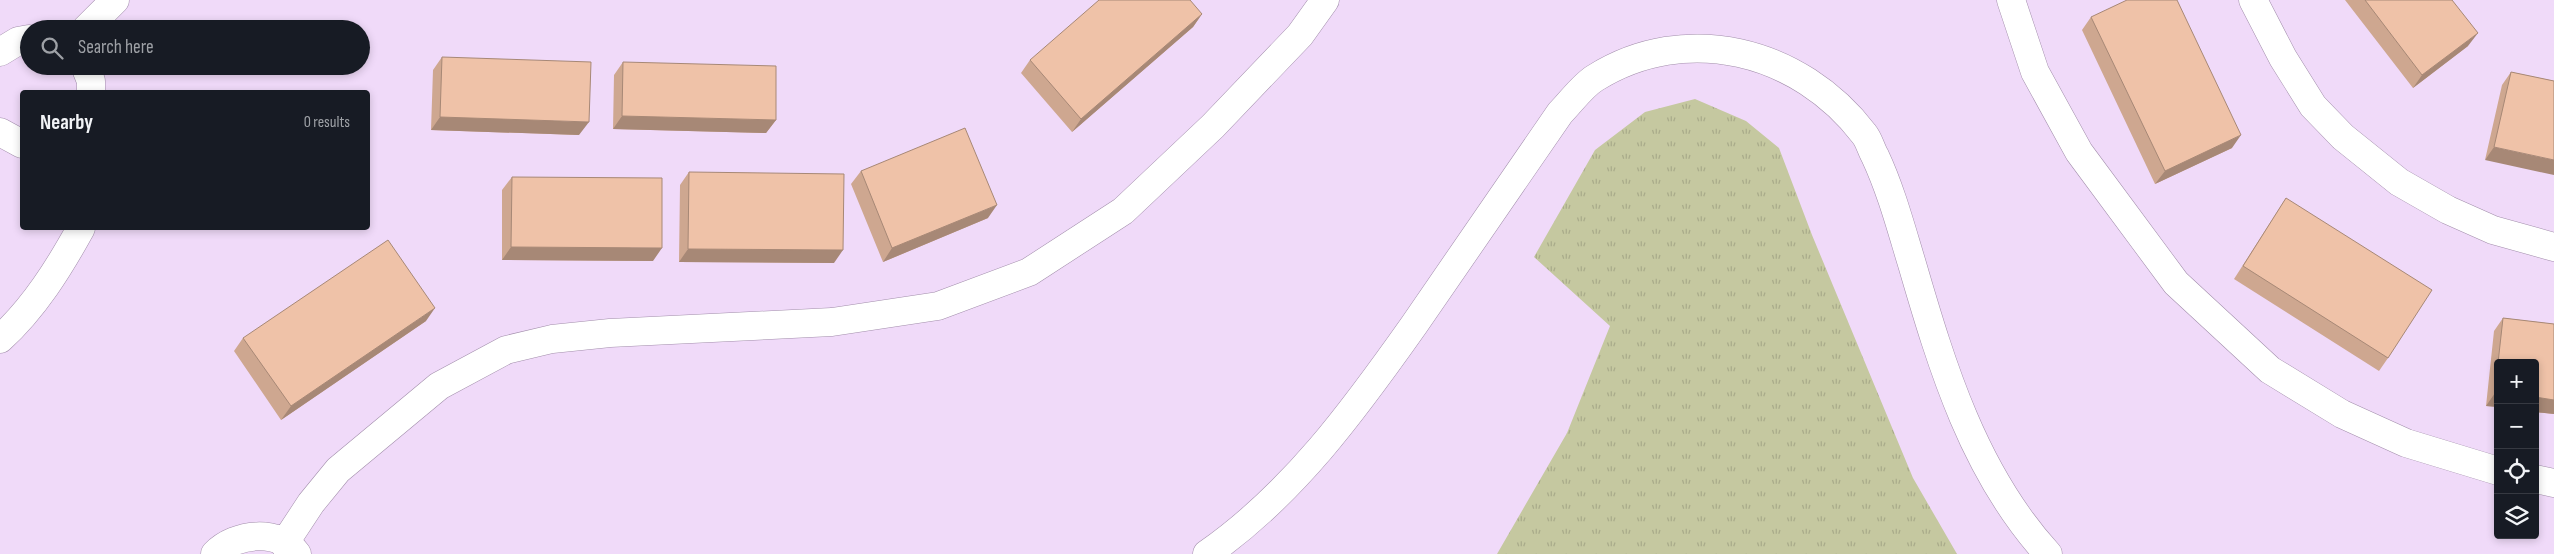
<!DOCTYPE html>
<meta charset="utf-8">
<style>
body{margin:0;font-family:"Sofia Sans Condensed",sans-serif;background:#20242c;color:#f1f3f6}
.controls{position:absolute;right:15px;bottom:15px;display:grid;overflow:hidden;border-radius:5px;box-shadow:0 2px 8px #0003}
.controls button{width:45px;height:45px;display:grid;place-items:center;padding:0;border:0;border-bottom:1px solid #363941;background:#171b24;color:#f1f3f6;font:25px sans-serif}
.list{margin:0;padding:0;list-style:none}
h2{display:flex;justify-content:space-between;align-items:center;height:65px;margin:0;padding:0 20px;font-size:21px}
h2 small{font-size:16px;font-weight:400;color:#9ea1a6}
.icon{flex:none;width:28px;height:28px;fill:none;stroke:currentColor;stroke-width:2;stroke-linecap:round;stroke-linejoin:round}
.map{position:relative;flex:none;width:2554px;height:554px;overflow:hidden}
.search{position:absolute;background:#171b24;box-shadow:0 2px 8px #0003;left:20px;top:20px;width:350px;height:55px;display:flex;align-items:center;gap:12px;box-sizing:border-box;padding:0 18px;border-radius:28px;color:#9ea1a6;font-size:19px}
.panel{position:absolute;background:#171b24;box-shadow:0 2px 8px #0003;left:20px;top:90px;width:350px;height:140px;border-radius:5px}
.map>svg:first-child{display:block}
.grass{fill:url(#grass-tufts)}
.lines{fill:none;stroke-linecap:round;stroke-linejoin:round}
.street-casing{stroke:#a28eab;stroke-width:29}
.street{stroke:#fff;stroke-width:28}
.wall{fill:#cea790}
.shaded-wall{fill:#a78876}
.building{fill:#efc2a8;stroke:#a78876}
</style>
<div class="map">
<svg width="2554" height="554" viewBox="0 0 2554 554">
<defs>
<pattern id="grass-tufts" width="24" height="20" patternUnits="userSpaceOnUse" patternTransform="scale(1.25)"><rect width="24" height="20" fill="#c5c8a0"/><path d="M3 7l-1-3M5 7V3M7 7l1-3M15 17l-1-3M17 17v-4M19 17l1-3" fill="none" stroke="#a9ab8a"/></pattern>
</defs>
<rect width="100%" height="100%" fill="#f0daf9"/>
<path class="grass" d="M1695,99L1746,121L1779,148L1812,235L1913,478L1957,554H1497L1567,433L1610,326L1534,257L1595,150L1645,112Z"/>
<g class="lines">
<g class="street-casing">
<path id="street" d="M2011,0L2035,72L2079,152L2176,283L2270,370L2342,414L2406,443L2498,471
M2253,0L2283,58L2313,106L2343,137L2399,182L2448,210L2493,230L2554,247
M86,29L115,0
M0,52L18,41L29,39
M85,66L91,81V92
M0,132L22,144
M0,339C34,308 59,268 81,228
M2535,479L2554,483
M284,544L311,503L338,470L439,386L506,350L552,339L610,333L832,322L938,306L1029,272L1123,211L1213,126L1300,35L1325,0
M215,554C235,533 279,528 297,554
M1207,554C1293,494 1354,410 1414,325C1463,255 1511,184 1560,113C1571,102 1582,86 1595,78C1686,21 1800,50 1864,134C1869,140 1871,149 1875,156C1891,190 1901,228 1912,264C1942,367 1974,473 2048,554"/>
</g>
<use href="#street" class="street"/>
</g>
<path class="wall" d="M2345,0H2452L2468,46L2413,88Z
M1202,14L1193,27L1072,132L1021,73L1030,60Z
M2091,17L2232,148L2155,184L2082,30Z
M442,57L579,135L431,130L433,70Z
M623,62L776,120L766,133L613,129L614,75Z
M2511,72L2554,81L2485,160L2502,85Z
M861,171L988,218L883,262L851,184Z
M689,172L834,263L679,262L680,185Z
M512,177L653,261L502,260V190Z
M2286,198L2388,358L2379,371L2234,279Z
M2503,318L2554,324V414L2535,412V363H2498V407L2486,406L2494,331Z
M426,321L281,420L234,351L243,338Z"/>
<path class="shaded-wall" d="M1202,14L1193,27L1072,132L1081,119Z
M2478,33L2468,46L2413,88L2422,75Z
M622,116L776,120L766,133L613,129Z
M440,117L589,122L579,135L431,130Z
M2241,135L2232,148L2155,184L2165,171Z
M2494,147L2554,160V175L2485,160Z
M997,205L988,218L883,262L892,248Z
M511,247L662,248L653,261L502,260Z
M688,249L843,250L834,263L679,262Z
M435,308L426,321L281,420L291,406Z
M2495,393H2498V407L2486,406Z
M2535,397L2554,400V414L2535,412Z"/>
<path class="building" d="M1099,0H1190L1202,14L1081,119L1030,60Z
M2127,0H2177L2241,135L2165,171L2091,17Z
M2365,0H2452L2478,33L2422,75Z
M442,57L591,62L589,122L440,117Z
M623,62L776,66V120L622,116Z
M2511,72L2554,81V160L2494,147Z
M965,128L997,205L892,248L861,171Z
M689,172L844,174L843,250L688,249Z
M512,177L662,178V248L511,247Z
M2286,198L2432,290L2388,358L2243,266Z
M388,240L435,308L291,406L243,338Z
M2503,318L2554,324V400L2535,397V363H2498Z
M2498,368V393H2495Z"/>
</svg>
<div class="controls">
<button>+</button>
<button>−</button>
<button><svg class="icon" aria-label="locate" viewBox="0 0 24 24"><circle cx="12" cy="12" r="6"/><path d="M12 2v4M12 18v4M2 12h4M18 12h4"/></svg></button>
<button><svg class="icon" aria-label="layers" viewBox="0 0 24 24"><path d="M12 4l9 5-9 5-9-5zM3 14l9 5 9-5"/></svg></button>
</div>
<div class="search"><svg class="icon" aria-label="search" viewBox="0 0 24 24"><circle cx="10" cy="10" r="6"/><path d="M15 15l6 6"/></svg>Search here</div>
<section class="panel">
<h2>Nearby<small>0 results</small></h2>
<ul class="list">
</ul>
</section>
</div>
